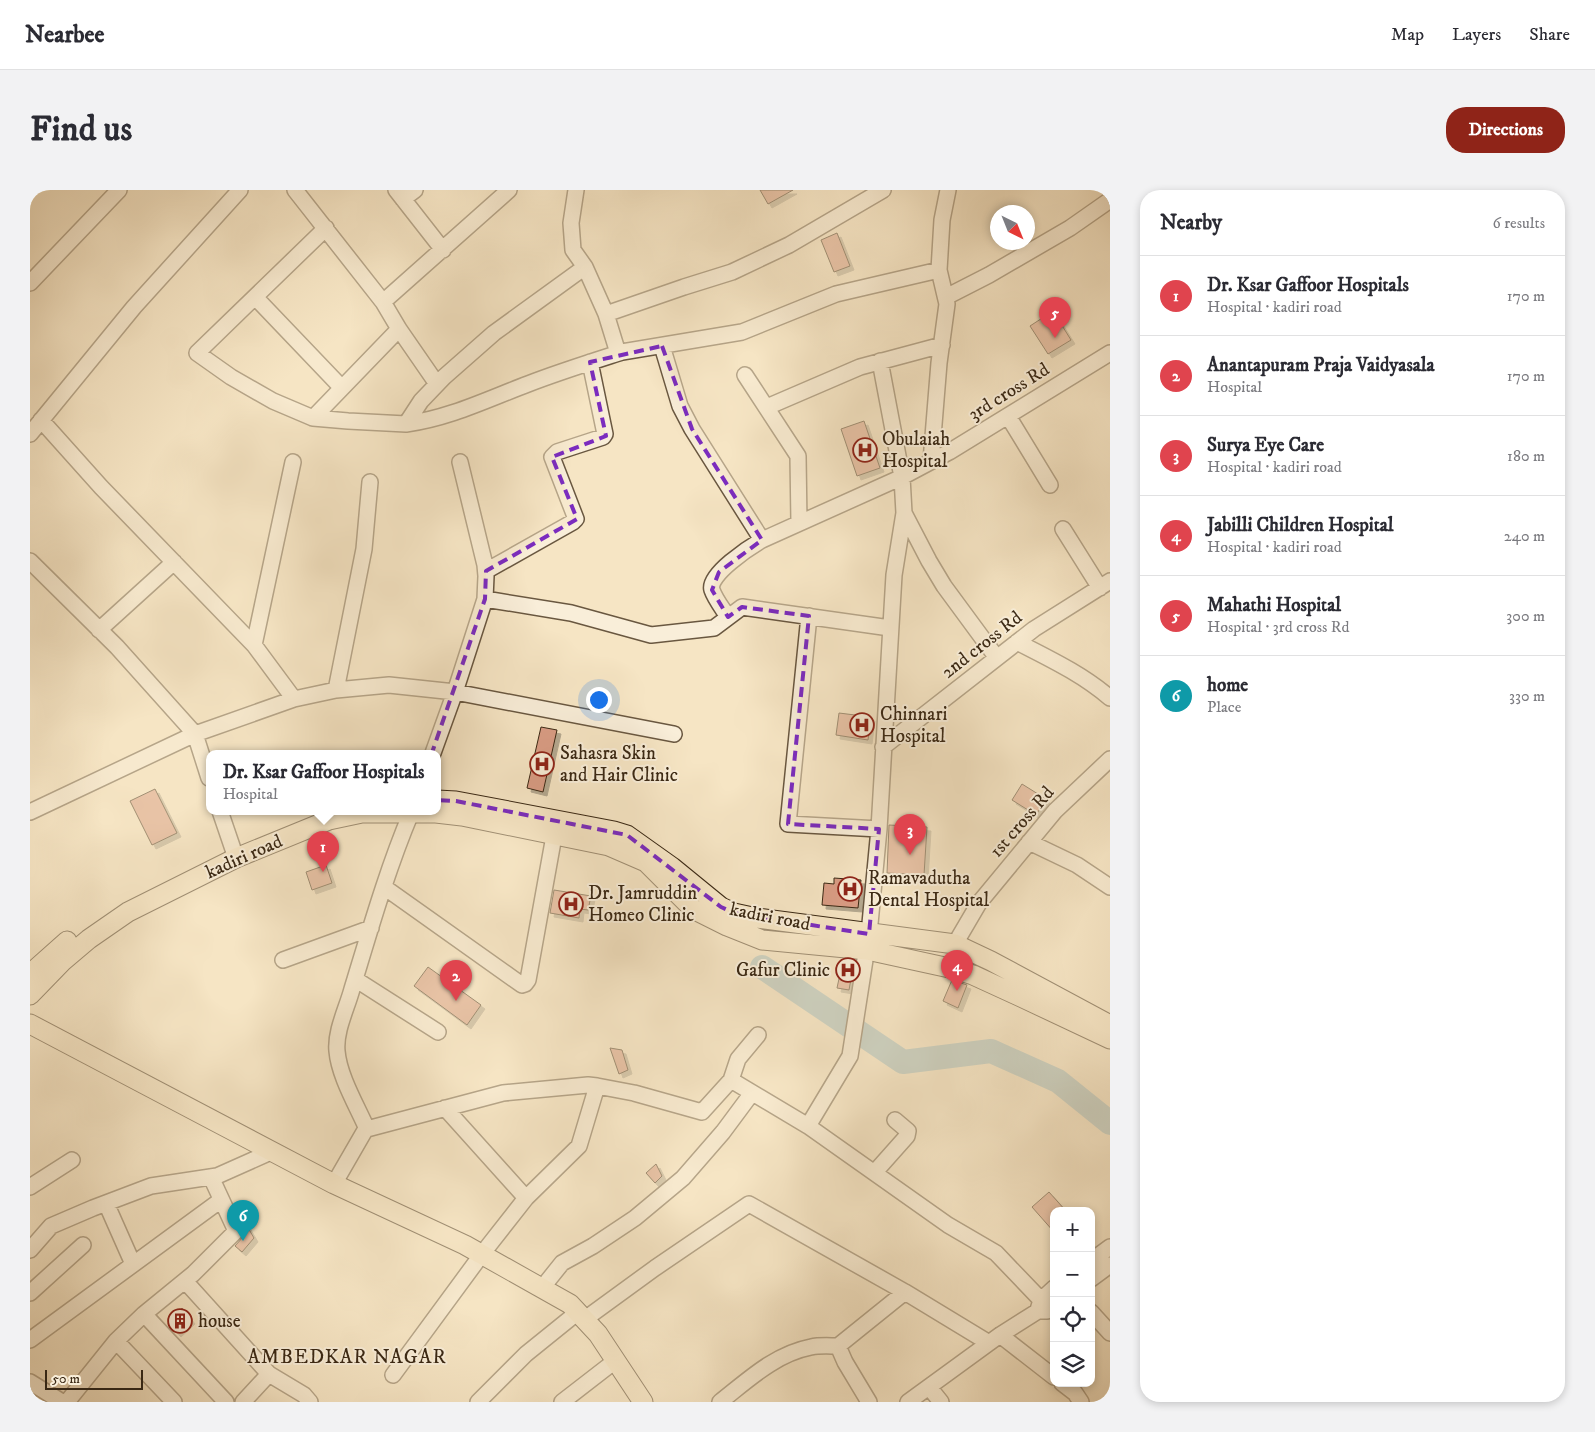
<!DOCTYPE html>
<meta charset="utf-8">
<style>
body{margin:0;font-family:"IM FELL DW Pica",serif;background:#f2f2f3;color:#2b2b33}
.controls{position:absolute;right:15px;bottom:15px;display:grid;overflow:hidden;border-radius:10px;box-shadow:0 2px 8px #0003}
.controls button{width:45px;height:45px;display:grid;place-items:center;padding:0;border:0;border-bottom:1px solid #e1e1e2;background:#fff;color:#2b2b33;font:25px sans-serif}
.compass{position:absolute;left:960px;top:15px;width:45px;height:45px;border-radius:50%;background:#fff;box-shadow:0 2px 8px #0003;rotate:137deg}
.scale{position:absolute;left:15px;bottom:12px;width:98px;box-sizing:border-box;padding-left:5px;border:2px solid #3a2814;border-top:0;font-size:14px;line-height:18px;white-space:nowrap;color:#3a2814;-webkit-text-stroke:4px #f9eed9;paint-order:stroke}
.you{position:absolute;left:568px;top:509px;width:18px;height:18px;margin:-12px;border:4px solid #fff;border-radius:50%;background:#1a73e8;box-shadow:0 0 0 8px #1a73e833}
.badge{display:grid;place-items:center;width:32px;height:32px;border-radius:50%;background:#8f2418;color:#fff;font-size:16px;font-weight:700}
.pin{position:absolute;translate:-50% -41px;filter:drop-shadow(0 1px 2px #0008)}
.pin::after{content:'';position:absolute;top:26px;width:18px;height:15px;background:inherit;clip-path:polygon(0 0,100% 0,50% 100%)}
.popup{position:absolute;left:176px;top:560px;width:235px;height:65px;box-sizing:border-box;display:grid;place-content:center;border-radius:10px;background:#fff;filter:drop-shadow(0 1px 4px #0005);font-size:16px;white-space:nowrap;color:#7c7c81}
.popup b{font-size:19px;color:#2b2b33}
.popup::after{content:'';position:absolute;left:50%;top:100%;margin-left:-10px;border:10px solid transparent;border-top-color:#fff}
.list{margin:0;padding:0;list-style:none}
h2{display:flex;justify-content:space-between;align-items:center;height:65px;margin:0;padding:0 20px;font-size:21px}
h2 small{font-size:16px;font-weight:400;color:#7c7c81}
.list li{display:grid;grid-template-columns:32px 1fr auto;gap:15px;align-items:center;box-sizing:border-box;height:80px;padding:0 20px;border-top:1px solid #e1e1e2}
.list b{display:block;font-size:19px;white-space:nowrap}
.list p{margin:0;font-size:16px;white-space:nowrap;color:#7c7c81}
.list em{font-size:16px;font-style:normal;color:#7c7c81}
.icon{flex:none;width:28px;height:28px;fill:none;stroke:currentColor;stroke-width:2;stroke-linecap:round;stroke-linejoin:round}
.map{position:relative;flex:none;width:1080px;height:1212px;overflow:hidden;border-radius:20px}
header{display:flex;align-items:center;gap:30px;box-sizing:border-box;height:70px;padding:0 25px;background:#fff;border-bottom:1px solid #e1e1e2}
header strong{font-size:24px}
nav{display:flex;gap:28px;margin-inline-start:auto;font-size:18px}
.intro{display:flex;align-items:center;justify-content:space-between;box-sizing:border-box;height:120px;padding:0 30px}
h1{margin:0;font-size:35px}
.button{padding:12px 22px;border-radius:20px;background:#8f2418;color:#fff;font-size:18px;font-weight:700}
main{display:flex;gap:30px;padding:0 30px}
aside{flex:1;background:#fff;border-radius:20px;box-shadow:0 2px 8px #0003}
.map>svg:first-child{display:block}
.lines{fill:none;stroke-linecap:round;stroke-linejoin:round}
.river{stroke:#a1bdbe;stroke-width:24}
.building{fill:#d99c84;stroke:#3a2814;filter:url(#shadow)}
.minor-casing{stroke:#695740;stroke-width:18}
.major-casing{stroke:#3a2814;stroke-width:21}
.minor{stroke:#f9eed9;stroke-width:15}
.major{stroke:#f6e5c4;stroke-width:19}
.marked{fill:none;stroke:#7b2cbf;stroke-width:4;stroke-dasharray:10 6;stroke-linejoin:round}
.labels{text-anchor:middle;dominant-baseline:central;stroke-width:4;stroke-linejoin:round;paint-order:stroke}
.street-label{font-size:19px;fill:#3a2814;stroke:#f9eed9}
.poi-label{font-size:19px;fill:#3a2814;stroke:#f9eed9;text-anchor:start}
.neighbourhood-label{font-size:20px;letter-spacing:1px;fill:#3a2814;stroke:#f9eed9}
</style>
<header>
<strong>Nearbee</strong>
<nav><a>Map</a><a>Layers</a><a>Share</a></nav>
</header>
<div class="intro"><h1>Find us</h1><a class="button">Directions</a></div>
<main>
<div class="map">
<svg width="1080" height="1212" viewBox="0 0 1080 1212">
<defs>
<filter id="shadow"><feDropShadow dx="4" dy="4" stdDeviation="0" flood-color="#0004"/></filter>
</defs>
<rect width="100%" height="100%" fill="#f6e5c4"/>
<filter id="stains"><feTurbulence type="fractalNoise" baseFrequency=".004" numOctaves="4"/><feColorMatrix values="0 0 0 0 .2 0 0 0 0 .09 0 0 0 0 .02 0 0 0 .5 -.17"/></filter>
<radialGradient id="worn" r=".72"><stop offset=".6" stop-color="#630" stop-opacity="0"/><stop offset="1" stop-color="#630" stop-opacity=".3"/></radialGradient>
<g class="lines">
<path class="river" d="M732,777L873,872L961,861L1028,891L1080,933"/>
</g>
<path class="building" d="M730,0H763L738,14Z
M807,43L820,76L804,82L791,50Z
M1023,121L1041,150L1018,164L1000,136Z
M834,231L850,278L827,286L811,239Z
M809,523L841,527L838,550L806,545Z
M511,537L527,540L513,602L497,598Z
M992,594L1016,609L1006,625L982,610Z
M125,599L147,643L122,655L100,611Z
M859,635L897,637L894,685L857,683Z
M296,675L302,693L282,700L276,682Z
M804,688L831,690L828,718L792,715L794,693L804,694Z
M524,700L561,706L558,720L550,719L549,728L520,723Z
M813,770L824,772L819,800L807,798Z
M398,777L451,815L437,835L384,796Z
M922,790L937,795L928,818L913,811Z
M580,858L592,860L598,880L589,884Z
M626,974L632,986L625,993L616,983Z
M1019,1002L1036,1021H1024V1042L1002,1017Z
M217,1036L224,1048L212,1062L205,1056L213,1047Z
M152,1118L161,1130L147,1143L138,1133Z"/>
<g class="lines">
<g class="minor-casing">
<path id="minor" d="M265,0L353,112L479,0
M366,0L413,60
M546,0L541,33L543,60L555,77
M373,9L385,0
M296,38L167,163L201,187L243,211L283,228L318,231L376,234L391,211L414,187L464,143L555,77L576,124L654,97L702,82L759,55L853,0
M0,93L89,0
M225,107L312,198
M916,107L959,85L1040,38L1080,10
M353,112L369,139L407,194
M576,124L588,163
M632,156L650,216L662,239L732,350
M715,185L768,266L769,333
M737,217L830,177L912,155
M978,226L1020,295
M283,228L369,139
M11,230L71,297L224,455L264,509
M376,234C420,228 458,209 498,194C529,182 561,172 592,162L712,142L806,104L909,80
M0,244L104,117L210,0
M901,271L909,173L917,114L909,80L912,30L918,0
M430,272L455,375L456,386L455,409
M874,323L899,371L914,396L967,468
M1033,339L1070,398
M0,371L87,457L165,544L179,588
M456,381L543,332L546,329L522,267L527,262L573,247L575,244L560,172
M779,426L758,634L849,639
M698,427C693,419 685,409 682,400C677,385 720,357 732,350L872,287L919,262L1080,163
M69,440L144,372
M987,452C1020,469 1052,484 1080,508
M224,455L263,272
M306,500L334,359L340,292
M644,544L425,502L455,409L541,423L621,445L684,438L712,417L860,438
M853,557L1004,439L1080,391
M190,621L206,668
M0,622L165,544L264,509L306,500L359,495L425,502L403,563
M999,652L1047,675L1080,697
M354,697L492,795L495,794L498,790L524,646
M925,754L949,713L1025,621L1080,569
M253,770L341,738
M325,789L408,842
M701,890L708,869L728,845
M415,918L496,1008
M778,936L820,866L839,744L849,639L864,385L874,323L872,287L850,171
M337,939C327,916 309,886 307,861C305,841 317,818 322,799C340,740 357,680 381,623
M845,982L877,946L878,941L865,930
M304,994L334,942L337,939L473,903L558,895L567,896
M0,997L42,970
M76,1013L103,1074
M0,1060L21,1036L63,1018L121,996L187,986L243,961
M1061,1071L1080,1057
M1061,1089L1080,1075
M155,1091L239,1184
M512,1098L532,1073L563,1056L605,1028L653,988L693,942L722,903
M0,1103L53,1055
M1008,1120L1011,1110L1024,1098
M1061,1122L1080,1143
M114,1124L196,1212
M555,1129L625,1078L719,1014L875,1102L959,1153
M970,1145L1024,1187
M0,1150L191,1010
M86,1151L144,1212
M363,1185L452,1064L496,1008L549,956L567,896L604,903L672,922L701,890L778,936L918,1035L966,1063L1011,1110
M0,1192L32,1212
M1032,1193L1045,1203L1051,1212
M899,1197L911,1212
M37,1212L86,1151L114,1124L163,1084L206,1041L181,987
M213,1212L239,1184L274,1205L280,1212
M448,1212L496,1164L548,1122
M532,1212L585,1171
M690,1212C718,1190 745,1164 781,1157C790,1155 800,1156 808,1156
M839,1212L815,1172L808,1156L875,1102
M878,1212L970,1145L1008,1121H1017L1024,1117"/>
</g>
<g class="major-casing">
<path id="major" d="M407,610L426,611L584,641L597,645L642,677L691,717L704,723L727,728L925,754L961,771L1080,835
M0,784L37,751
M0,805L33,771L59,749L98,722L206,668L299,630L332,623H406L432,626L579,656L616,672L663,719L697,736L732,750L837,760L924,779L943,785L991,807L1080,849
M0,834L304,994L435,1055L540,1114L568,1144L613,1212"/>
</g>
<use href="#minor" class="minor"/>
<use href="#major" class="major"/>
</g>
<path d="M0 0H1080V1212H0ZM632,156L662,239L732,350L689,382L682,400L698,427L712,417L779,426L758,634L849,639L839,744L704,723L691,717L597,645L426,611L386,609L455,409L456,381L547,329L522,267L576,246L560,172Z" fill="#f6e5c4" fill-opacity=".55" fill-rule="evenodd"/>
<path class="marked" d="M632,156L662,239L732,350L689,382L682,400L698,427L712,417L779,426L758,634L849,639L839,744L704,723L691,717L597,645L426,611L386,609L455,409L456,381L547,329L522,267L576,246L560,172Z"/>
<defs>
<g id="hospital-ring" transform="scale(1.25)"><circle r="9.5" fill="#f9eed9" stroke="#8f2418" stroke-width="1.5"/><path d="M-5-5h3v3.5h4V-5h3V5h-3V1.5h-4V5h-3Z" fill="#8f2418"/></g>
<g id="building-ring" transform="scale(1.25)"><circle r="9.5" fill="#f9eed9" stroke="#8f2418" stroke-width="1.5"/><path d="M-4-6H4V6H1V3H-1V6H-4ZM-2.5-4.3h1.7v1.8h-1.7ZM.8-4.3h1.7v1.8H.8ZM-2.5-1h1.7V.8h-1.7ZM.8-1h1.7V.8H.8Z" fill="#8f2418"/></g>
</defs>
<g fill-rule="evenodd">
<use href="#hospital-ring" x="835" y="260"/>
<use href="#hospital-ring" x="832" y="535"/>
<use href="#hospital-ring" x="512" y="574"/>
<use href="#hospital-ring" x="820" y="699"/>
<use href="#hospital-ring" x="541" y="714"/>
<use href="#hospital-ring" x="818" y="780"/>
<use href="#building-ring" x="150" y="1131"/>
</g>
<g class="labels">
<g class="street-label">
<text transform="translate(979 202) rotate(-32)">3rd cross Rd</text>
<text transform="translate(952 455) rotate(-38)">2nd cross Rd</text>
<text transform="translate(992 632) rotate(-49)">1st cross Rd</text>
<text transform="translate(214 667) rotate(-24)">kadiri road</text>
<text transform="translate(740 727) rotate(11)">kadiri road</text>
</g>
<g class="poi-label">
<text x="852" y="249">Obulaiah<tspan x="852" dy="22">Hospital</tspan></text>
<text x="850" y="524">Chinnari<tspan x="850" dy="22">Hospital</tspan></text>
<text x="530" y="563">Sahasra Skin<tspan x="530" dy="22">and Hair Clinic</tspan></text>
<text x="838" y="688">Ramavadutha<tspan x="838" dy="22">Dental Hospital</tspan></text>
<text x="558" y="703">Dr. Jamruddin<tspan x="558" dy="22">Homeo Clinic</tspan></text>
<text x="800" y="780" text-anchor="end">Gafur Clinic</text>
<text x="168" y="1131">house</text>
</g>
<g class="neighbourhood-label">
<text x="317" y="1167">AMBEDKAR NAGAR</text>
</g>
</g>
<rect width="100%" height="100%" filter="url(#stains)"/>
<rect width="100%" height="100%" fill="url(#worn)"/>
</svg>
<div class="controls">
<button>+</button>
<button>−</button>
<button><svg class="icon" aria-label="locate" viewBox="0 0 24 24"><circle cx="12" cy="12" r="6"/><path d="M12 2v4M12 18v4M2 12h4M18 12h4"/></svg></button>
<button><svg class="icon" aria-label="layers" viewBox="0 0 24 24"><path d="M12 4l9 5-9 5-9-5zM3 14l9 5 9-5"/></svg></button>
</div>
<svg class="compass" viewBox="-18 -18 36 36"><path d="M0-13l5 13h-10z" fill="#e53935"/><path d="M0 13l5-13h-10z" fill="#7c7c81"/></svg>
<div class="scale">50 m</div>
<div class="you"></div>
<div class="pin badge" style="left:293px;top:682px;background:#e0444e">1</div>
<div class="popup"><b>Dr. Ksar Gaffoor Hospitals</b>Hospital</div>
<div class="pin badge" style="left:426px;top:811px;background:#e0444e">2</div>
<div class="pin badge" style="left:880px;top:665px;background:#e0444e">3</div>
<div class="pin badge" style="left:927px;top:801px;background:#e0444e">4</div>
<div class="pin badge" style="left:1025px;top:148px;background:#e0444e">5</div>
<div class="pin badge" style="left:213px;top:1051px;background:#0f9aa8">6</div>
</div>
<aside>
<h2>Nearby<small>6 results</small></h2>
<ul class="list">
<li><span class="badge" style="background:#e0444e">1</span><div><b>Dr. Ksar Gaffoor Hospitals</b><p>Hospital · kadiri road</p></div><em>170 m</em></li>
<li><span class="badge" style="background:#e0444e">2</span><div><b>Anantapuram Praja Vaidyasala</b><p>Hospital</p></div><em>170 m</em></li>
<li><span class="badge" style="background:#e0444e">3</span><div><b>Surya Eye Care</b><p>Hospital · kadiri road</p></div><em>180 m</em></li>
<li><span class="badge" style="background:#e0444e">4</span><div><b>Jabilli Children Hospital</b><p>Hospital · kadiri road</p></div><em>240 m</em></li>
<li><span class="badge" style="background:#e0444e">5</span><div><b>Mahathi Hospital</b><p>Hospital · 3rd cross Rd</p></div><em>300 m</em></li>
<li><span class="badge" style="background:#0f9aa8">6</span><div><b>home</b><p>Place</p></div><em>330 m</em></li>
</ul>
</aside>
</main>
